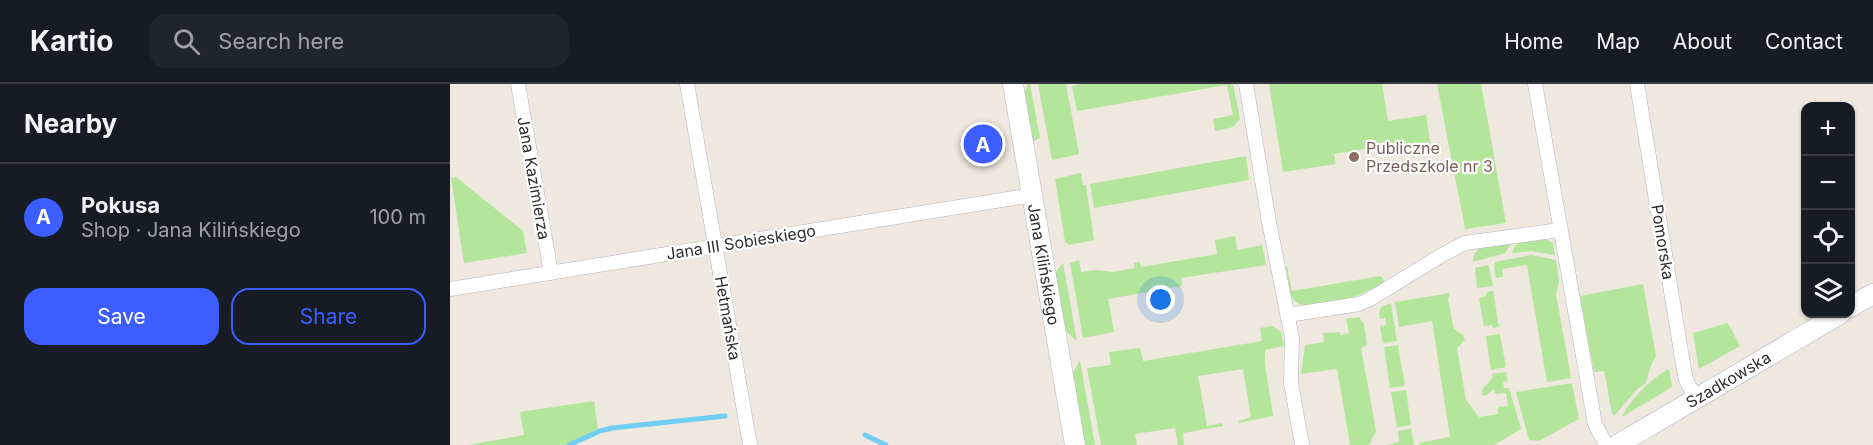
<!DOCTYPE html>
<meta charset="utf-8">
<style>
body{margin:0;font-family:Inter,sans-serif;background:#20242c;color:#f1f3f6}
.controls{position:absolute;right:18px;top:18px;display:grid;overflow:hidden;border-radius:12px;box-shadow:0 2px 4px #0004}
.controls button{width:54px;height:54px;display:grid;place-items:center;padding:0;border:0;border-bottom:2px solid #363941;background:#171b24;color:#f1f3f6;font:30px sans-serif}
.you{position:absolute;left:711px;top:216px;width:21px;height:21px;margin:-15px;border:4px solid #fff;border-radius:50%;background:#1a73e8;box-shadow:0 0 0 9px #1a73e833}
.badge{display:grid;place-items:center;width:39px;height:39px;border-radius:50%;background:#3c5dff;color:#fff;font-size:20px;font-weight:700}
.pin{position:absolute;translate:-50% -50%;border:3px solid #fff;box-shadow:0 2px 6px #0006}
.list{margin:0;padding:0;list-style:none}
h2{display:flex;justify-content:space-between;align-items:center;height:78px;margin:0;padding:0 24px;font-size:26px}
h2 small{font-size:20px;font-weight:400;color:#9ea1a6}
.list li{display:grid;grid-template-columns:39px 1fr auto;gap:18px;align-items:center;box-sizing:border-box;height:108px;padding:0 24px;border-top:2px solid #363941}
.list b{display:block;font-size:22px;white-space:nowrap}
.list p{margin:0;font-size:20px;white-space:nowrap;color:#9ea1a6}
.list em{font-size:20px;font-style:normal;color:#9ea1a6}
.actions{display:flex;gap:12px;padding:18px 24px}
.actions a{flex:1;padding:14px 0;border:2px solid #3c5dff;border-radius:18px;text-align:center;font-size:21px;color:#3c5dff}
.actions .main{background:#3c5dff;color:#fff}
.icon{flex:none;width:33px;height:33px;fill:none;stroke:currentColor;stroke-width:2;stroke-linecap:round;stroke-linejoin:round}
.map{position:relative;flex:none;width:1423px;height:361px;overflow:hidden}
header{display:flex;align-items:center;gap:36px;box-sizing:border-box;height:84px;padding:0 30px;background:#171b24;border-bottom:2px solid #363941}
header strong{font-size:28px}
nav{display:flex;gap:33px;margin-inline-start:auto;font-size:21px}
.search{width:420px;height:54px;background:#20242c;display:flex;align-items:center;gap:15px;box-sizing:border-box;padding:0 21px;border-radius:18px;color:#9ea1a6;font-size:22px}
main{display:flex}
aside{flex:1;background:#171b24}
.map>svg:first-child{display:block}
.green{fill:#b3e69a}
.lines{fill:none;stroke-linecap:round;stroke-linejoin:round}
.stream{stroke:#70cef2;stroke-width:5}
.street-casing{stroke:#b3b5c0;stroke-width:15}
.secondary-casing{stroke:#b3b5c0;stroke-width:21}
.street{stroke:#fff;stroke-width:14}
.secondary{stroke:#fff;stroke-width:20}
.education-dot{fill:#8d6e63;stroke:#fff;stroke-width:2}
.labels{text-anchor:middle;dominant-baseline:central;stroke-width:4.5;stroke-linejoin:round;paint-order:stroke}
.education-label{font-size:16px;fill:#785e54;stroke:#fff;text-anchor:start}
.street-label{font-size:16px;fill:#2d2d2d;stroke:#fff}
</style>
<header>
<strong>Kartio</strong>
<div class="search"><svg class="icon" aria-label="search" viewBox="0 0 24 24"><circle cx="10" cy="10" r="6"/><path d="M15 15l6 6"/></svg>Search here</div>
<nav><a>Home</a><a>Map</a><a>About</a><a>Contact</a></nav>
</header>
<main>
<aside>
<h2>Nearby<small></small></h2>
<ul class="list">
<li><span class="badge">A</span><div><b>Pokusa</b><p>Shop · Jana Kilińskiego</p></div><em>100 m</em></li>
</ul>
<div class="actions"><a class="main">Save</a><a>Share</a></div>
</aside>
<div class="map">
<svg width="1423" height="361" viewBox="0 0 1423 361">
<rect width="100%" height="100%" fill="#eee8df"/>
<path class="green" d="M578,0H580L590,54L582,58L574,10Z
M588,0H616L629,70L602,76Z
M631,0H783L790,35L783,43L765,47L763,35L783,31L777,1L627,27L622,2Z
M819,0H932L938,37L976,31L981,62L948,68L946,60L884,70L886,80L833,88Z
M987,0H1031L1056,139L1015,145Z
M796,72L799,96L644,124L640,100Z
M631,89L633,101H636L644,156L619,161L615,158L605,95Z
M6,93L73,147L77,169L14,179L1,94Z
M785,152L787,166L812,161L816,181L731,194L732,202L658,215L664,248L633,254L620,179L629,176L631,188L646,186L664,188L685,184L684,179L690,178L691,183L767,170L765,156Z
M1095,155L1103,159L1105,171L1080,167L1063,169L1062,167L1069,156Z
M1063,157L1055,169L1023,178C1023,158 1048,160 1063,157Z
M1081,171L1106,176L1109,198L1106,210L1121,294L1097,298L1077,181L1052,185L1053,193L1046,194L1044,181L1045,178Z
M613,179L627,257L616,247L605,189Z
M1037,181L1039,182L1043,202L1027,204L1025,184Z
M834,183H837L842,207L930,192L933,194L934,199L902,214L856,222C837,219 837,199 834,183Z
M1193,200L1206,272L1201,281L1196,299L1187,305L1164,332L1162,329L1154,287L1144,288L1130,212Z
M1043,206L1049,243L1043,244L1042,241L1034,242L1029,214L1036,212V209Z
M1000,209L998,215L1004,245L1013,251L1015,256L1007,264L1016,316L1029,333L1048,330V323L1058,322L1056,309L1045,310L1044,305L1035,312L1032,311V306L1043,293L1042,290L1056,288L1058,297L1053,298L1054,304H1059L1071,345L1044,361H970L969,359L1000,353L982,237L949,243L945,218Z
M941,219L947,257L933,259L930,242L936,241L935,234L930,235L929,229L931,223Z
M909,233L914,240L917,261L911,264L926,347L919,361H900L887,285L851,290L855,261L874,258L873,249L890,248V251L899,249L896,235Z
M1278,239L1290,262L1249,285L1243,249Z
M822,242L831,248L834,262L815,266V280L823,332L789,339V337L801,333L793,285L748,292L757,342L772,339L773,342L733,349L734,361H728L725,344L685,350L687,361H651L637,284L661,281L659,268L690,264L693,277L812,257L810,244Z
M1050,250L1056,283L1041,286L1036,252Z
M948,261L955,302L940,304L934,263Z
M630,276L645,361H635L623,289Z
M1219,285L1222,303L1172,333C1178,317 1204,292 1219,285Z
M1122,299L1129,335L1089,357L1079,356L1066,308Z
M956,306L961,341L947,343L941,308Z
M144,317L148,345L115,361H19L74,351L70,328Z
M961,345L964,361H937L949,358L948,347Z"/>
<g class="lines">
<path class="stream" d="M415,351L436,361
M119,361L150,347L162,344L275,332"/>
<g class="street-casing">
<path id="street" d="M68,0L101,189
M237,0L300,361
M796,0L819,138L842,254L841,299L852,361
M1085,0L1145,340L1156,361
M1187,0L1234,286L1236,296L1246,315
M0,205L583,111
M838,231L909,220L920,215L992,171L1015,159L1110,146"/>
</g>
<g class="secondary-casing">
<g id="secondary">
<path id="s1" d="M563,0L625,361"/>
<path d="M1400,223L1423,210"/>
<path id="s2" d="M1167,361L1390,230"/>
</g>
</g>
<use href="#street" class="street"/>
<use href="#secondary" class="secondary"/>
</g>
<circle class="education-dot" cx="904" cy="73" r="6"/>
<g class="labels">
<g class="education-label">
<text x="916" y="64">Publiczne<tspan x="916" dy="18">Przedszkole nr 3</tspan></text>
</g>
<g class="street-label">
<text transform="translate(84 94) rotate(80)">Jana Kazimierza</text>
<text transform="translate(291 158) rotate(-9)">Jana III Sobieskiego</text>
<text transform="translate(1213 158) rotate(81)">Pomorska</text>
<text stroke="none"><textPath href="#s1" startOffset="183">Jana Kilińskiego</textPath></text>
<text transform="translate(278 234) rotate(80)">Hetmańska</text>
<text stroke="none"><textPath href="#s2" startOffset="129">Szadkowska</textPath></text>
</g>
</g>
</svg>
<div class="controls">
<button>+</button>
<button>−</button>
<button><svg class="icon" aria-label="locate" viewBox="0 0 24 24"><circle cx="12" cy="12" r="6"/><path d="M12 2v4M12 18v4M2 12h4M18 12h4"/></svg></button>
<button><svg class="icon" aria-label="layers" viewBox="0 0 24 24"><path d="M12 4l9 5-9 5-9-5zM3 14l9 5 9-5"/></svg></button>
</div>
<div class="you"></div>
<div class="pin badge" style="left:533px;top:60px">A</div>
</div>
</main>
